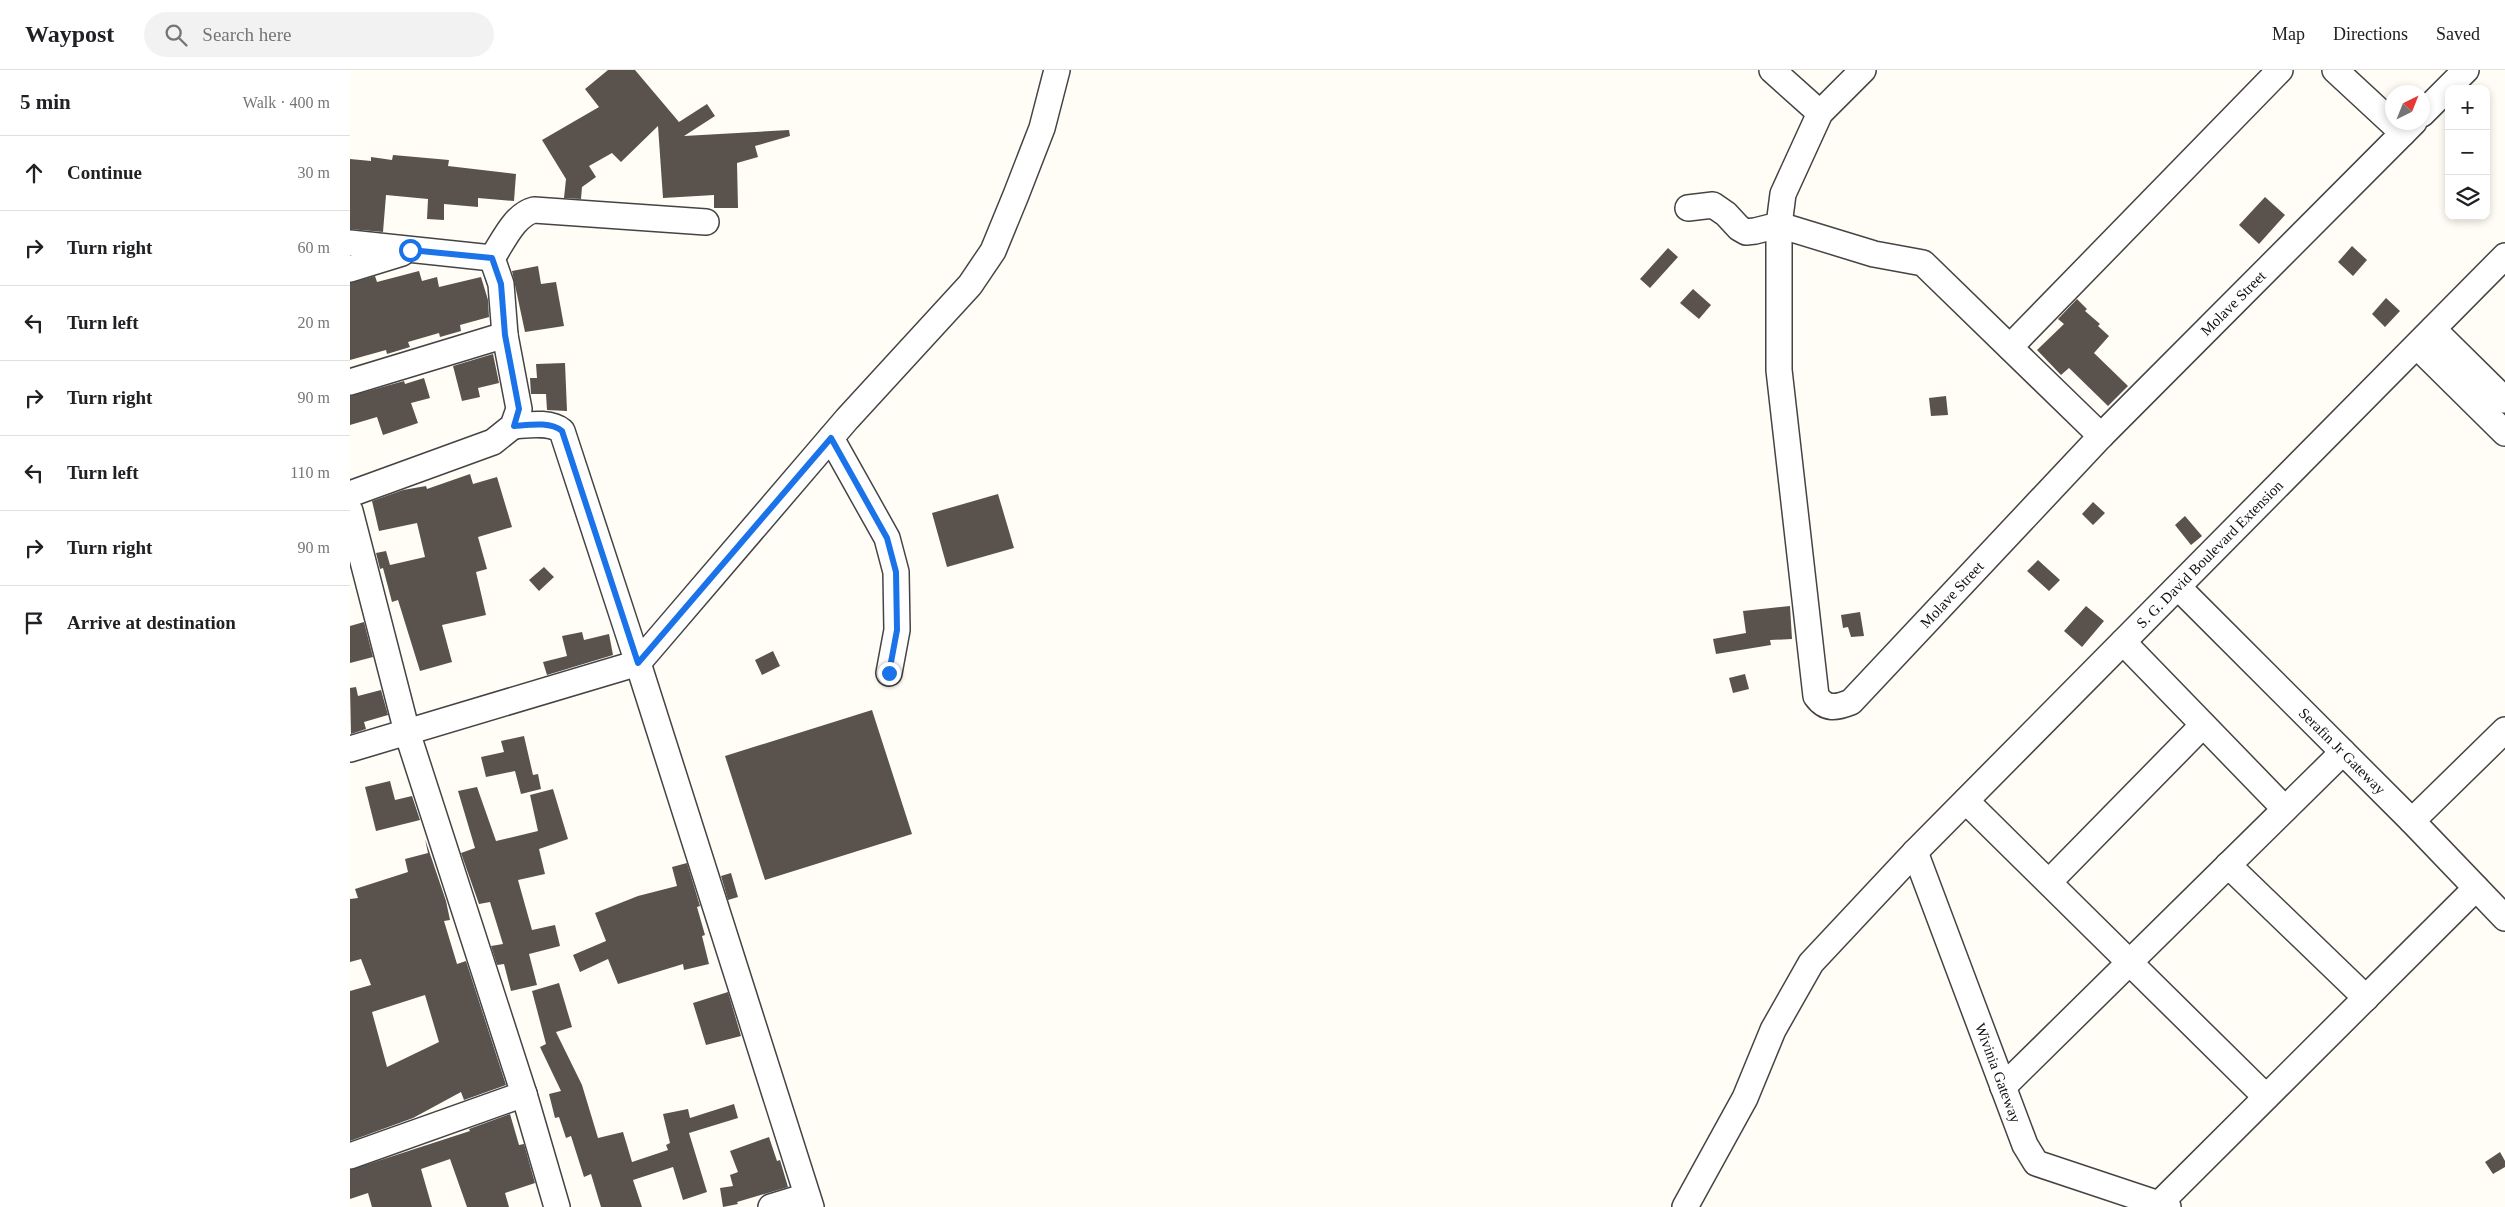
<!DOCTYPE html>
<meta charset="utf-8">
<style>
body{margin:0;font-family:"Times New Roman",serif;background:#f2f2f2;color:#202124}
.controls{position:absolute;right:15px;top:15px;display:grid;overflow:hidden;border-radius:10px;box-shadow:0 2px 8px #0003}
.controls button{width:45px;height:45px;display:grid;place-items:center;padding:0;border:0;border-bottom:1px solid #e0e0e0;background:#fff;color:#202124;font:25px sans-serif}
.compass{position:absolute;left:2035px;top:15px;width:45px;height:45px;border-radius:50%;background:#fff;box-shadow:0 2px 8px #0003;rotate:43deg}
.stop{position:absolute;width:15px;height:15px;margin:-11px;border:4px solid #1a73e8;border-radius:50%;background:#fff}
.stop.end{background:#1a73e8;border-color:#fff;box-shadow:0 1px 5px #0008}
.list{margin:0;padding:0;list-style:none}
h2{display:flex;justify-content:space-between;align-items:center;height:65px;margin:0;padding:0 20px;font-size:21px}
h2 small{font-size:16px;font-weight:400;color:#757577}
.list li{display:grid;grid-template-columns:32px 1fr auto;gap:15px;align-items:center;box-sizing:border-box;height:75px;padding:0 20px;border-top:1px solid #e0e0e0}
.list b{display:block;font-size:19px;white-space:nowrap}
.list em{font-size:16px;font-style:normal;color:#757577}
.icon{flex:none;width:28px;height:28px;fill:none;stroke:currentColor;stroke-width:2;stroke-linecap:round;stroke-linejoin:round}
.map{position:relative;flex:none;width:2155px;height:1137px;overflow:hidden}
header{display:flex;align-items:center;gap:30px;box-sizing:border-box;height:70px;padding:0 25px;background:#fff;border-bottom:1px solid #e0e0e0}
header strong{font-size:24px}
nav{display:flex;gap:28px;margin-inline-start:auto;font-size:18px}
.search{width:350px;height:45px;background:#f2f2f2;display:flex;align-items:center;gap:12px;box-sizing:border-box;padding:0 18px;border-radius:28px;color:#757577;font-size:19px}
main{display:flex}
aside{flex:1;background:#fff}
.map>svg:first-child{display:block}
.building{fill:#5a524d;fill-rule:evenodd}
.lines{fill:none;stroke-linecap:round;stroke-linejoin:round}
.minor-casing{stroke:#444;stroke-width:28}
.minor{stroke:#fff;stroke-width:25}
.route{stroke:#1a73e8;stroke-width:6}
.labels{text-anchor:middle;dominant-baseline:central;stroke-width:5;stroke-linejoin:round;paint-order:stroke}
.street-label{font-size:15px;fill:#111;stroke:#fff}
</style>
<header>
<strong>Waypost</strong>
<div class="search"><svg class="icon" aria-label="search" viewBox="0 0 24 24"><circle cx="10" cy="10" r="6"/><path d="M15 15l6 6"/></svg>Search here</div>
<nav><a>Map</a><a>Directions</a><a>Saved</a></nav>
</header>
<main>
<aside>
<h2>5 min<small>Walk · 400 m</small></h2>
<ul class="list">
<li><svg class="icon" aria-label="ahead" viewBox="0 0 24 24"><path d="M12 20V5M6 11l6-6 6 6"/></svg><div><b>Continue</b></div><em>30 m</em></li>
<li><svg class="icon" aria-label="right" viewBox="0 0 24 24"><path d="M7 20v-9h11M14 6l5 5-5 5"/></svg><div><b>Turn right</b></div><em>60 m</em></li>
<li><svg class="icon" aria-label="left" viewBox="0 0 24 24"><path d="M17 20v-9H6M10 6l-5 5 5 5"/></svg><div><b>Turn left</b></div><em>20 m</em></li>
<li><svg class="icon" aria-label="right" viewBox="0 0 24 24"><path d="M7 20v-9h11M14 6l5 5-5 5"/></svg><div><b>Turn right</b></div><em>90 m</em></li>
<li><svg class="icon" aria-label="left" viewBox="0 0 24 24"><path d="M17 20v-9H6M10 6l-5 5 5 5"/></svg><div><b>Turn left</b></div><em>110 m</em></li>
<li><svg class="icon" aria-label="right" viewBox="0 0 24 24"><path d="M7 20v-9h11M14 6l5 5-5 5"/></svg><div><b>Turn right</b></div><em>90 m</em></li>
<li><svg class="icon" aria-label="arrive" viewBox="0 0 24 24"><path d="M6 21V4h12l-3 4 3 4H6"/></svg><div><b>Arrive at destination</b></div></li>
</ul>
</aside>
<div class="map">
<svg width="2155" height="1137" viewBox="0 0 2155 1137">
<rect width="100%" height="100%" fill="#fffdf5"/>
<path class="building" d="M258,0H285L329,52L357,34L365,46L334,66L439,60L440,66L405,76L408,87L387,93L388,138H364V125L313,128L308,56L271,92L262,83L239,96L246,107L232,117L231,129L214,128L216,109L192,70L249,37L235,19Z
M43,85L99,90L98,96L166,104L164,131L128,128V137L94,134V150L77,149L78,129L36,125L33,162L0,159V89L21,91V87L42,90Z
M1915,127L1935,145L1909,174L1889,155Z
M2002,176L2017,190L2003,206L1988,192Z
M1318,178L1328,187L1300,218L1290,209Z
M188,196L191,214L206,212L214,256L175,262L162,201Z
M69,201L72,211L87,207L89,217L131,207L138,230L139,247L110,255L111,261L90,267L89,263L58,272L60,277L37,284L36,280L0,290V213L25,206L27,212Z
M1343,219L1361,235L1349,249L1330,233Z
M2036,228L2050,241L2035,257L2022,244Z
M1727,229L1737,239L1735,241L1750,254L1748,256L1759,266L1744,283L1778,316L1758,336L1719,298L1711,305L1687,280L1714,254L1708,249Z
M143,284L149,313L128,318L130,327L112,331L103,296Z
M215,293L217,341L197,340L196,324H181L180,308H187L186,294Z
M74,308L80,328L61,333L68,353L33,365L27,347L0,355V326L54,311L55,314Z
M1596,326L1598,345L1581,346L1579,328Z
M120,404L123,414L147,407L162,457L128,467L137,499L126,502L136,545L92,555L102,592L70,601L48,530L42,532L33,498L30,499L26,483L36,481L40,495L75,487L67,453L29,461L22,431L53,420L76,416L77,419Z
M648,424L664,478L597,497L582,443Z
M1743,432L1755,443L1743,455L1732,444Z
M1835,446L1852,466L1841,475L1825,455Z
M1688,490L1710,510L1699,521L1677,501Z
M194,497L204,507L189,521L179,510Z
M1440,536L1442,569L1420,570L1421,575L1366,584L1363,569L1396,563L1393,541Z
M1736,536L1754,551L1732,577L1714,561Z
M1510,542L1514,566L1501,567L1498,557L1493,558L1491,545Z
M14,552L23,587L0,593V556Z
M232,562L234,570L259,564L263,585L197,605L193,592L217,586L212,566Z
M423,581L430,596L412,605L405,590Z
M1395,604L1399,619L1383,623L1379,608Z
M6,617L8,626L31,620L38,645L14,652L16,659L1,664L0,618Z
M522,640L562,764L415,810L375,686Z
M174,666L183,705L188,704L191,719L171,724L165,701L136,707L131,687L154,682L151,671Z
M40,711L45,730L62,726L70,750L26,761L15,717Z
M127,717L146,771L188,761L180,725L203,719L218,769L189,779L195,804L168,810L182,860L205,855L210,876L179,884L187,915L161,921L154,894L147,895L141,876L153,874L140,832L129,834L111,783L125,778L108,721Z
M75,769L96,831L100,850L94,851L107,894L116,891L156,1015L114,1030L111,1022L63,1048L0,1071V921L21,915L11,889L0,892V829L8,828L5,819L58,802L55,789L78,783ZM75,925L89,972L37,997L22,942Z
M337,793L350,836L347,837L355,865L352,866L359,894L334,900L333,894L268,914L258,889L230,902L223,885L256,871L245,843L288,826L327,816L322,797Z
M381,803L388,827L378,830L371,806Z
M209,913L222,957L206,962L232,1015L248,1068L273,1062L282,1092L318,1080L316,1075L320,1073L313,1044L338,1039L340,1048L384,1034L388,1048L339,1063L357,1122L333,1130L323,1097L283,1110L292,1137H251L241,1104L234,1107L221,1066L216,1068L209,1047L205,1048L199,1024L211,1021L190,977L196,974L182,921Z
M378,922L391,966L356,975L343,933Z
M160,1044L169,1075L174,1074L185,1113L155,1123L159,1137H117L100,1089L71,1099L82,1137H22L18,1123L0,1129V1100L120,1061L119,1059Z
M419,1067L427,1091L430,1090L438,1117L387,1132L388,1134L373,1137L370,1118L383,1116L380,1105L388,1102L380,1081Z
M2150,1082L2155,1091V1097L2143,1104L2135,1092Z"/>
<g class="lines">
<g class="minor-casing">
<g id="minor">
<path d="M1422,0L1470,43"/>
<path id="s1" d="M1513,0L1470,43L1433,124L1429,155V300L1466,626C1476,640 1486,638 1501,632L1751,366L2064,52"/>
<path d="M1985,0L2053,63"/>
<path d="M2072,44L2116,0"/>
<path d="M1338,138L1363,135L1376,144L1389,158L1396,162L1405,161L1429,155L1524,184L1573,193L1751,366"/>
<path d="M0,173L142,188"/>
<path d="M142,188C153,172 164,145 184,140L356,152"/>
<path d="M0,199L52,183"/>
<path d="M2083,259L2155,330"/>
<path d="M2067,276L2155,363"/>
<path d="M1660,277L1930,0"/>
<path d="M0,312L155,265"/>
<path d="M163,356C178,355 200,351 212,361L288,593"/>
<path d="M481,368L537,468L546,502L547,560L539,603"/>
<path d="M0,424L143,372L163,356L169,339L155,265L151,214L142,188"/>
<path d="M0,441L57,662L174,1024L207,1137"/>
<path id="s2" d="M1828,517L2062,751L2155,848"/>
<path d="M1773,572L1935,739"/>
<path d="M288,593L497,349L620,215L643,181L666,125L692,58L707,0"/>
<path d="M0,679L288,593L461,1137"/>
<path d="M1616,731L1916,1027"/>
<path d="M2062,751L2155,660"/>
<path id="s3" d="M1565,782L1675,1075L1686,1093L1818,1137"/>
<path d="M1878,795L2016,928"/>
<path d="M1699,812L1853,655"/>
<path d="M1653,1017L1993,682"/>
<path d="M0,1086L174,1024"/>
<path d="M1809,1134L2126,818"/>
<path d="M421,1137L457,1126"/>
<path id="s4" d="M1335,1137L1395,1028L1423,960L1461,893L1565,782L2155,186"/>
</g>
</g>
<use href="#minor" class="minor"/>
</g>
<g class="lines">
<path class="route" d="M60,180L142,188L151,214L155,265L169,339L164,356C178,355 200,351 212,361L288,593L481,368L537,468L546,502L547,560L539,603"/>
</g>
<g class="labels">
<g class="street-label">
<text stroke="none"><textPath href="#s1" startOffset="1246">Molave Street</textPath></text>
<text stroke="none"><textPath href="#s4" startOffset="846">S. G. David Boulevard Extension</textPath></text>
<text stroke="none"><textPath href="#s1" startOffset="841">Molave Street</textPath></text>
<text stroke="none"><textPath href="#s2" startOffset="232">Serafin Jr Gateway</textPath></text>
<text stroke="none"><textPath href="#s3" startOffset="236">Wivinia Gateway</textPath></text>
</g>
</g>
</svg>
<div class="controls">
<button>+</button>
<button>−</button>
<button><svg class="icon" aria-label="layers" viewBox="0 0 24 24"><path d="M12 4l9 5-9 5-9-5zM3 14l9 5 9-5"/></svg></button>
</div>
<svg class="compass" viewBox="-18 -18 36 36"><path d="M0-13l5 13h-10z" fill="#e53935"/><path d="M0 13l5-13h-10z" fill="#757577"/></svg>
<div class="stop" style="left:60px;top:180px"></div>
<div class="stop end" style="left:539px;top:603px"></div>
</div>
</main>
